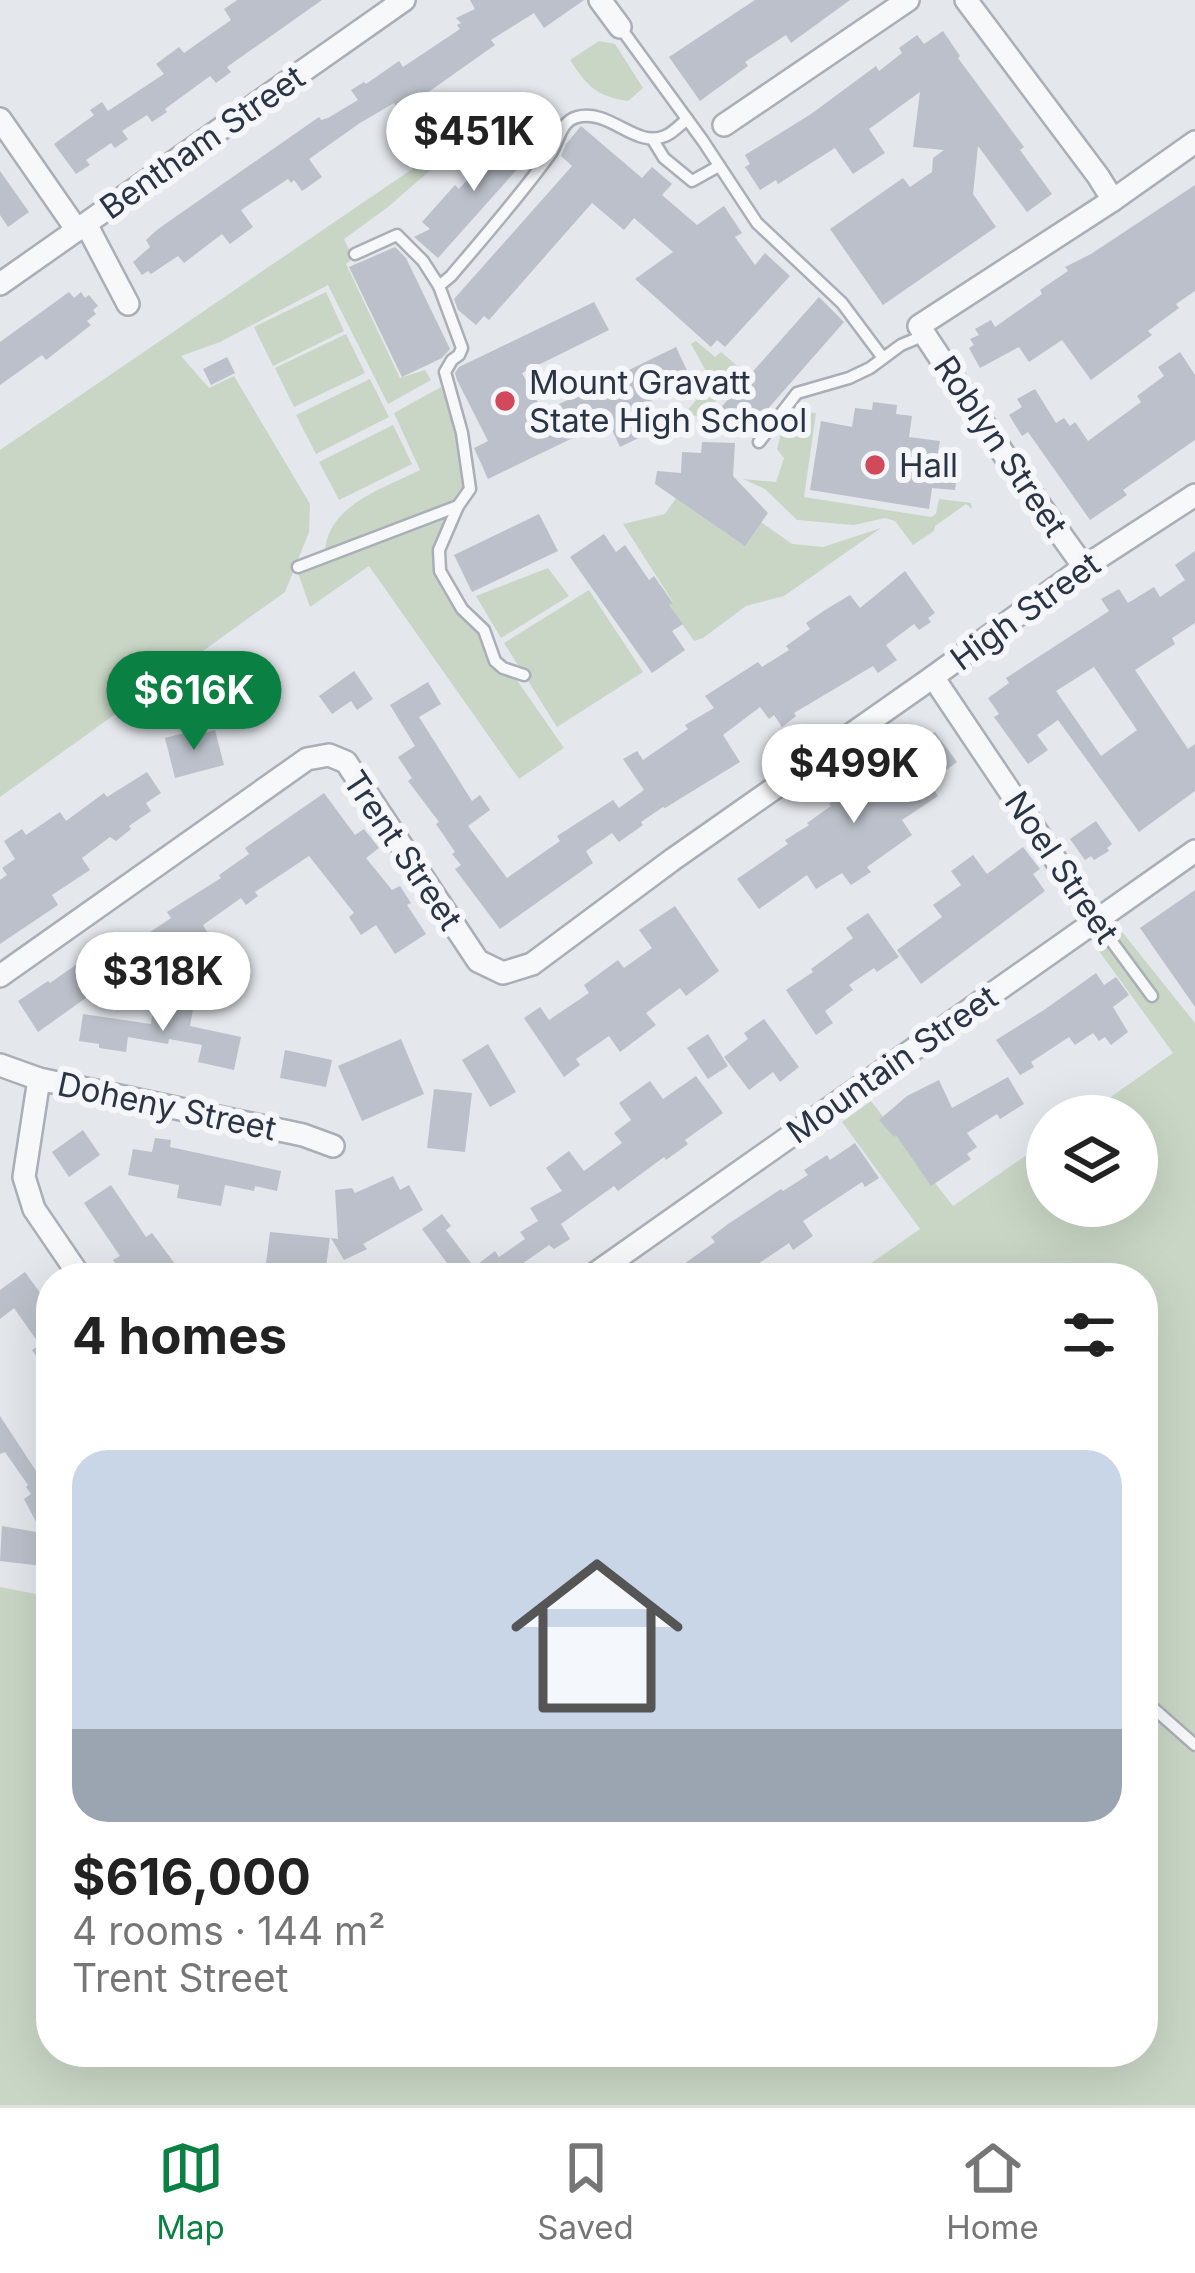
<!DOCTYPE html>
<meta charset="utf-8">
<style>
body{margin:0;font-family:Inter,sans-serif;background:#f2f2f2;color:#222;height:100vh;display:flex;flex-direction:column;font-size:45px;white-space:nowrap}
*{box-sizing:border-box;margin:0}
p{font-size:39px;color:#767676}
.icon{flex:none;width:66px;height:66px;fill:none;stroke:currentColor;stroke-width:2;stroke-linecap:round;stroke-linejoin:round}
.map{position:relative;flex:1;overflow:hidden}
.panel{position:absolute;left:36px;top:1263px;width:1122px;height:804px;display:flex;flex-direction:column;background:#fff;border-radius:48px;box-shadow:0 12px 48px #0002}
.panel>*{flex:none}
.fabs{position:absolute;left:1026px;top:1095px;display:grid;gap:24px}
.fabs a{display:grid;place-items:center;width:132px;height:132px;border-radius:50%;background:#fff;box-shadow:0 12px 48px #0002;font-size:60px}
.price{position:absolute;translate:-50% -102px;padding:0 27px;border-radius:42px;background:#fff;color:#222;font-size:39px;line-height:78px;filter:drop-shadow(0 3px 6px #0008)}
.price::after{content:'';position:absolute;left:50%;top:72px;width:36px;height:27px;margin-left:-18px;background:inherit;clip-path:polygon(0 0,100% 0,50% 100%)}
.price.on{background:#0b8043;color:#fff}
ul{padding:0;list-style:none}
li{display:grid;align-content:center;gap:24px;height:636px;padding:0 36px}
li span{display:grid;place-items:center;height:372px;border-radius:36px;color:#555}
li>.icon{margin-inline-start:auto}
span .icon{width:216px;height:216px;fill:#fffc;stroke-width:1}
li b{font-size:51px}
h2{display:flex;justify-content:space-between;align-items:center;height:144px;padding:0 36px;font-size:51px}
.dock{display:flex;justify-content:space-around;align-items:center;height:168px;border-top:3px solid #e0e0e0;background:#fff;font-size:33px;color:#767676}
.dock a{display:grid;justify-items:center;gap:6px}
.dock .on{color:#0b8043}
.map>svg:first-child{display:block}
.green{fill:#c9d6c5}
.building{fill:#bbc0ca;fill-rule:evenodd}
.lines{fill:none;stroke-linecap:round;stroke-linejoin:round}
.service-casing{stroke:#a9aeb7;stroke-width:15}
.minor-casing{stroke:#a9aeb7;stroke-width:26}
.service{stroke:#f7f8fa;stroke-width:10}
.minor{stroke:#f7f8fa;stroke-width:21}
.poi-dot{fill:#d1495b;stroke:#f4f6f9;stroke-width:4.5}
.labels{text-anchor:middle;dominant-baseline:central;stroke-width:12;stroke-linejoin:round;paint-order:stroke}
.street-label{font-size:33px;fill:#2b3445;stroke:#f4f6f9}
.poi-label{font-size:33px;fill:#2b3445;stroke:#f4f6f9;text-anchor:start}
</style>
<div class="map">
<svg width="1195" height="2105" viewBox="0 0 1195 2105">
<rect width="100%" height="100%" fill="#e4e7ec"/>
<g class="green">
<path d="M599,41L615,44L643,88L628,101C596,96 588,87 570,60Z"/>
<polygon points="424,161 434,167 388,207 344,239 353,258 346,264 400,378 425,370 431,380 388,404 328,285 220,342 181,356 209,388 234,376 310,504 309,532 285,592 0,797 0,450"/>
<polygon points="326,292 344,331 273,366 254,327"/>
<polygon points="346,334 365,373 294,407 275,368"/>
<polygon points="696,341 715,357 721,352 742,370 702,417 684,414 712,382 691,344"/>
<polygon points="370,379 389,417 316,454 296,415"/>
<path d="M441,387L456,435L463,491L448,505L325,554C325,506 384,488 420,470L394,413Z"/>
<polygon points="787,411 816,413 804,497 931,517 936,514 939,499 971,503 972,509 966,504 935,526 934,531 913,545 895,521 885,518 854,525 797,520 765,489 743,479 776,482 784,458 777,449"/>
<polygon points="393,425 412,464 339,500 319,462"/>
<polygon points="676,498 761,522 792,544 823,547 881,528 784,596 746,606 703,638 694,641 669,605 673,602 623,524 665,514"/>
<polygon points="450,515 437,571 478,626 485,642 514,676 564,748 519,779 369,566 310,607 298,573"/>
<polygon points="548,568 569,596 501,638 476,596"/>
<polygon points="589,590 643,672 557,727 504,643"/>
<polygon points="1115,923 1195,1023 1195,2105 0,2105 0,1587 51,1597 51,2052 1143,2052 1143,1278 850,1278 920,1229 842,1122 871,1101 953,1206 1047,1141 1047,1206 1137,1206 1137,1116 1084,1116 1173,1053 1091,940"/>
</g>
<g class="building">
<polygon points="237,0 322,0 227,67 231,72 216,83 210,76 165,109 167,112 152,122 147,115 122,131 128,139 115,148 111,143 86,160 90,165 76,174 54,144 94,115 90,110 102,102 108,111 164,74 156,64 179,47 184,53 231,20 224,9"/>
<polygon points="470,0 584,0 544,28 534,13 491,40 495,45 400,112 394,103 360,123 309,159 322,177 302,191 294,180 291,183 288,179 241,210 253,227 230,244 222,234 184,263 178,256 151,274 148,271 142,275 133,262 150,247 146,240 158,229 319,117 321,120 328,118 358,100 351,90 364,82 366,84 399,61 403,67 460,29 457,25 461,23 456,18 475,9"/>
<polygon points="755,0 850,0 791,43 786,35 745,62 748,66 700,101 669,57"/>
<polygon points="943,31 960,56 958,58 1024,147 1020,150 1052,194 1027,212 978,146 973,194 996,227 883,305 830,229 903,178 910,187 932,172 933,158 944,150 913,147 920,92 869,129 885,153 853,174 835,148 778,184 776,180 760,190 745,167 750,164 745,155 811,114 876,66 879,71 902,53 899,48 917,35 924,44"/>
<polygon points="581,126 642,178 652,167 672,184 662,195 697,225 724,206 742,233 735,237 755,265 765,253 790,276 725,347 717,340 711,347 635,279 673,252 634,218 624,230 592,203 489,320 484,316 476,325 458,310 454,299 572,166 561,156 566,144"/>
<polygon points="514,128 536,148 438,258 414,237 430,229 422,222 455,185 459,189"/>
<polygon points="0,171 29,212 8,227 0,215"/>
<polygon points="1195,185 1195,291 1176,304 1179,308 1148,331 1152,335 1091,380 1062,340 1029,362 1019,347 980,368 969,348 974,345 970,339 979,335 975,329 991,320 995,327 1042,294 1040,290 1068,271 1065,267 1091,254"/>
<polygon points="395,247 406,258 450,349 442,358 402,377 349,267"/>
<polygon points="69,292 74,298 81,292 85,298 89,295 98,306 93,310 96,314 87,321 91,325 46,360 42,355 0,385 0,342"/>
<polygon points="819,297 844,322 744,436 717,412"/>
<polygon points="594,302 609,330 522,373 543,412 676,347 692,381 640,406 653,431 620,447 608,421 488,479 474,448 488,441 457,380 455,373 459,367"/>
<polygon points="1180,352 1195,375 1195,440 1123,490 1127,495 1090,520 1028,432 1022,436 1009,415 1022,407 1017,399 1035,389 1056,423 1064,418 1070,426 1075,422 1088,441 1141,402 1137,396 1164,376 1158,367"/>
<polygon points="227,357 235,373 211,385 203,369"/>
<polygon points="873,402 897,405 896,414 912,416 909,437 940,441 937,459 959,462 955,490 932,488 929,509 810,490 821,421 852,427 855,408 872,410"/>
<polygon points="702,442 735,443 733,476 768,513 745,546 655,484 657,471 681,473 682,452 701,453"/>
<polygon points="539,514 558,551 472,592 454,555"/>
<polygon points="604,534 616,552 625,545 649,580 654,576 673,603 669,605 683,624 672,631 685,650 652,673 570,557"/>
<path d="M1195,551V623L1172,638L1175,644L1135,670L1188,749L1195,744V791L1139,832L1058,720L1037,735L1048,750L1028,764L994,717L999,714L988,698L1009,683L1006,678L1109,611L1101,599L1119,589L1128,603L1154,587L1160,597L1185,580L1175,565ZM1094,667L1137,730L1101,756L1056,691Z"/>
<polygon points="905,571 935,613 928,618 931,622 919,630 914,624 886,645 897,660 878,673 873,666 794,713 796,716 782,727 774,715 769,719 760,707 723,735 740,762 665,808 663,807 641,822 643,825 619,842 612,833 586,851 593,863 500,929 455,869 461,865 452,854 455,852 436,824 439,822 408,781 412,778 398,757 415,746 390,705 428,682 441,704 419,717 472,801 480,795 490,810 468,826 507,878 560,841 557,836 613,800 619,808 644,790 623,759 637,751 643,760 688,729 685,725 714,708 705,696 758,662 762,667 789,650 786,646 810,629 806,623 825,610 850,595 860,608"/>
<polygon points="354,671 373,699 357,710 351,701 332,714 319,696"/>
<polygon points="196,730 197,735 215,730 224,765 175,778 165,738"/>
<polygon points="935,732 957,762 929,783 938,796 902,820 912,835 867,867 871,872 851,885 842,873 816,889 807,875 759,909 737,879 788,844 785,840 809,825 807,823 831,806 829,804"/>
<polygon points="147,772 161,793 146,803 151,811 129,826 131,829 116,841 110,837 82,858 90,870 52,895 58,905 0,944 0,880 7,875 2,868 15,859 4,841 22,829 26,835 60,812 66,821 104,793 107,797"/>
<polygon points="324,793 355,835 364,829 379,848 366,858 392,890 400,886 411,903 407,905 426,934 395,954 376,925 361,935 349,917 354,913 309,856 255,892 258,896 246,905 241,898 203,925 207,932 163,959 171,970 153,983 138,961 38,1032 18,1001 48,981 50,983 107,943 116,955 171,918 167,912 221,878 219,875 249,854 245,848"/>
<polygon points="1096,821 1112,844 1107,848 1109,851 1094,860 1091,856 1085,860 1070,839"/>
<polygon points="1023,847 1040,869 1033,874 1045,891 921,984 897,950 942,917 933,905 961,885 951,871 973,855 987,874"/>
<polygon points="1195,890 1195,1007 1140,928"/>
<polygon points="675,906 719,971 686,996 680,988 646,1013 656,1025 620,1052 609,1036 576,1059 580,1065 564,1077 524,1018 540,1007 549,1020 589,993 584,985 618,960 624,968 652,948 639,930"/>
<polygon points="868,913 899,957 877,972 874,968 849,985 853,990 825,1011 833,1023 816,1035 786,990 813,972 811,969 853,938 846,928"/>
<polygon points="1096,973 1104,985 1116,977 1129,995 1113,1007 1128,1032 1111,1045 1105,1037 1099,1041 1093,1033 1075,1045 1069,1037 1031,1062 1034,1067 1020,1075 996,1040 1044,1010"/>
<polygon points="165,999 194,1004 190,1026 241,1037 234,1070 198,1062 202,1045 169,1039 168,1044 128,1037 126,1052 99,1048 99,1044 79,1041 83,1014 151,1024 153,1010 175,1014"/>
<polygon points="764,1019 799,1067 780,1082 773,1072 749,1090 724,1057 748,1039 744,1033"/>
<polygon points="708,1034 728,1066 708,1079 687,1048"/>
<polygon points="401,1039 424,1094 362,1121 338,1066"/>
<polygon points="488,1044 516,1092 490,1107 462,1060"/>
<polygon points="285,1050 332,1060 326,1087 280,1078"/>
<polygon points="696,1076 723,1113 685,1140 688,1144 666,1160 664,1157 618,1191 614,1186 561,1224 570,1239 554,1249 549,1245 502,1278 458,1278 422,1229 442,1214 451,1226 446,1230 474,1267 495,1251 499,1257 525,1239 520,1232 538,1221 530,1208 562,1191 546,1168 569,1151 584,1171 622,1143 614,1133 631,1120 619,1103 650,1081 663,1099"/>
<polygon points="1008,1077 1024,1104 1000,1119 997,1114 967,1133 977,1147 967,1154 971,1159 931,1186 896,1135 894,1137 879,1120 907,1096 939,1080 952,1108"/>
<polygon points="434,1089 472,1093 465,1152 427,1148"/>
<polygon points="83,1130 100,1155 69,1177 52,1152"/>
<polygon points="155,1138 171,1140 170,1147 281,1171 277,1191 255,1186 254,1191 225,1185 221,1206 177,1198 179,1185 128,1175 133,1149 152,1152"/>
<polygon points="855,1143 879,1178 865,1187 862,1182 803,1221 813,1236 793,1250 789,1243 737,1278 664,1278 715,1242 711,1237 728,1224 781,1189 783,1191 808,1175 804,1170 827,1155 830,1160"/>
<polygon points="393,1176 400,1190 409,1185 423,1210 363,1244 367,1249 344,1260 331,1238 338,1239 335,1190 352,1188 355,1193"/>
<polygon points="111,1185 146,1237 152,1233 175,1264 156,1278 126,1278 113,1260 120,1256 84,1203"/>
<polygon points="270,1232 330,1238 326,1267 318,1266 316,1271 266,1264"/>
<polygon points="25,1272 46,1301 43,1303 51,1315 51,1360 49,1357 41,1363 32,1350 40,1345 14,1308 0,1319 0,1290"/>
<polygon points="0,1416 40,1477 51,1471 51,1567 0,1561 2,1526 42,1533 24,1499 31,1494 26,1487 28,1485 5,1452 0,1454"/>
</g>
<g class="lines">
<g class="service-casing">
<g id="service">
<polyline points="620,27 703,141 757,223 842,303 883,358"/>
<polyline points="653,140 664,158 692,181 719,166"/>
<polyline points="355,254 397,235 423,261 439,286"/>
<polyline points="759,442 797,393 849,378 870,368 901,345 925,335"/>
<polyline points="458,506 439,550 440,571 462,609 484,630 495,661 503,668 524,675"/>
<path d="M298,567L458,506L470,489L462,433L445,372L452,360L459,355L462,348L439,286L451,276C485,236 520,196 551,153C560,139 560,122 577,117C609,108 636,149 665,136C673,133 680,125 687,119"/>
<polyline points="1096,920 1152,996"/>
<polyline points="1143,1699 1195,1745"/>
</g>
</g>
<g class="minor-casing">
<g id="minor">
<polyline points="600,0 620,27"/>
<polyline points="966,0 1098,176 1113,200"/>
<polyline points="0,119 77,230"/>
<polyline points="724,125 908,0"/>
<polyline points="86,224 128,304"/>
<polyline points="0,284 404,0"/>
<polyline points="1084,567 1011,465 919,326 1113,200 1195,142"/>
<polyline points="933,677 1096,920"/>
<polyline points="0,976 307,759 329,755 346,762 478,961 503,973 532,964 672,860 933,677 1084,567 1195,495"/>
<polyline points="0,1065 39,1079 303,1135 333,1146"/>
<polyline points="39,1079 24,1177 34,1209 81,1278"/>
<polyline points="589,1278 1195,851"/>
</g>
</g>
<use href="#service" class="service"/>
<use href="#minor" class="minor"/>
</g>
<g class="poi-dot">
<circle cx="505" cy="401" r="12"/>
<circle cx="875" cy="465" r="12"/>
</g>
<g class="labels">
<g class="street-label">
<text transform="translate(202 142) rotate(-35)">Bentham Street</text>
<text transform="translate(1001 446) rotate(56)">Roblyn Street</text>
<text transform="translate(1025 611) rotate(-36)">High Street</text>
<text transform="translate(403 850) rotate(56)">Trent Street</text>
<text transform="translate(1062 867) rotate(56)">Noel Street</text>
<text transform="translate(892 1064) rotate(-35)">Mountain Street</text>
<text transform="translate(167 1106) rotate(12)">Doheny Street</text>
</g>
<g class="poi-label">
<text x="529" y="382">Mount Gravatt<tspan x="529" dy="38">State High School</tspan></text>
<text x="899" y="465">Hall</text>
</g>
</g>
</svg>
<div class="fabs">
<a><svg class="icon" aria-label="layers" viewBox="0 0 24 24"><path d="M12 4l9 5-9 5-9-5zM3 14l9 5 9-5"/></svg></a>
</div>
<b class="price" style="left:474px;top:194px">$451K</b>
<b class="price on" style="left:194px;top:753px">$616K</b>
<b class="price" style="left:854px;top:826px">$499K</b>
<b class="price" style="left:163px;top:1034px">$318K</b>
<section class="panel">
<h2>4 homes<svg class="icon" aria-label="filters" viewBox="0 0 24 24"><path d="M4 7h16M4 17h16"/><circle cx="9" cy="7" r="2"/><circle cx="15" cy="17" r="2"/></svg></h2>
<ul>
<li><span style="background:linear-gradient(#c9d6e8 75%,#9aa5b1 0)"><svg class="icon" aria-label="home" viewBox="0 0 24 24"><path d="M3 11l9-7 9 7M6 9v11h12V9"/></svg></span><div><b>$616,000</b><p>4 rooms · 144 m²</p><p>Trent Street</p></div></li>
</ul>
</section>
</div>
<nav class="dock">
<a class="on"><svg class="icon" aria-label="map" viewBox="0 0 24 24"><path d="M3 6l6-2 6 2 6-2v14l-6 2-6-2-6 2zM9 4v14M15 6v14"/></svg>Map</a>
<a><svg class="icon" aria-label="saved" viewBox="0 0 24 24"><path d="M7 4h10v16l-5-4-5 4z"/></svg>Saved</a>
<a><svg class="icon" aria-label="home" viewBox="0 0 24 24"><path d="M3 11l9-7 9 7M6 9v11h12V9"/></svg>Home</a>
</nav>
